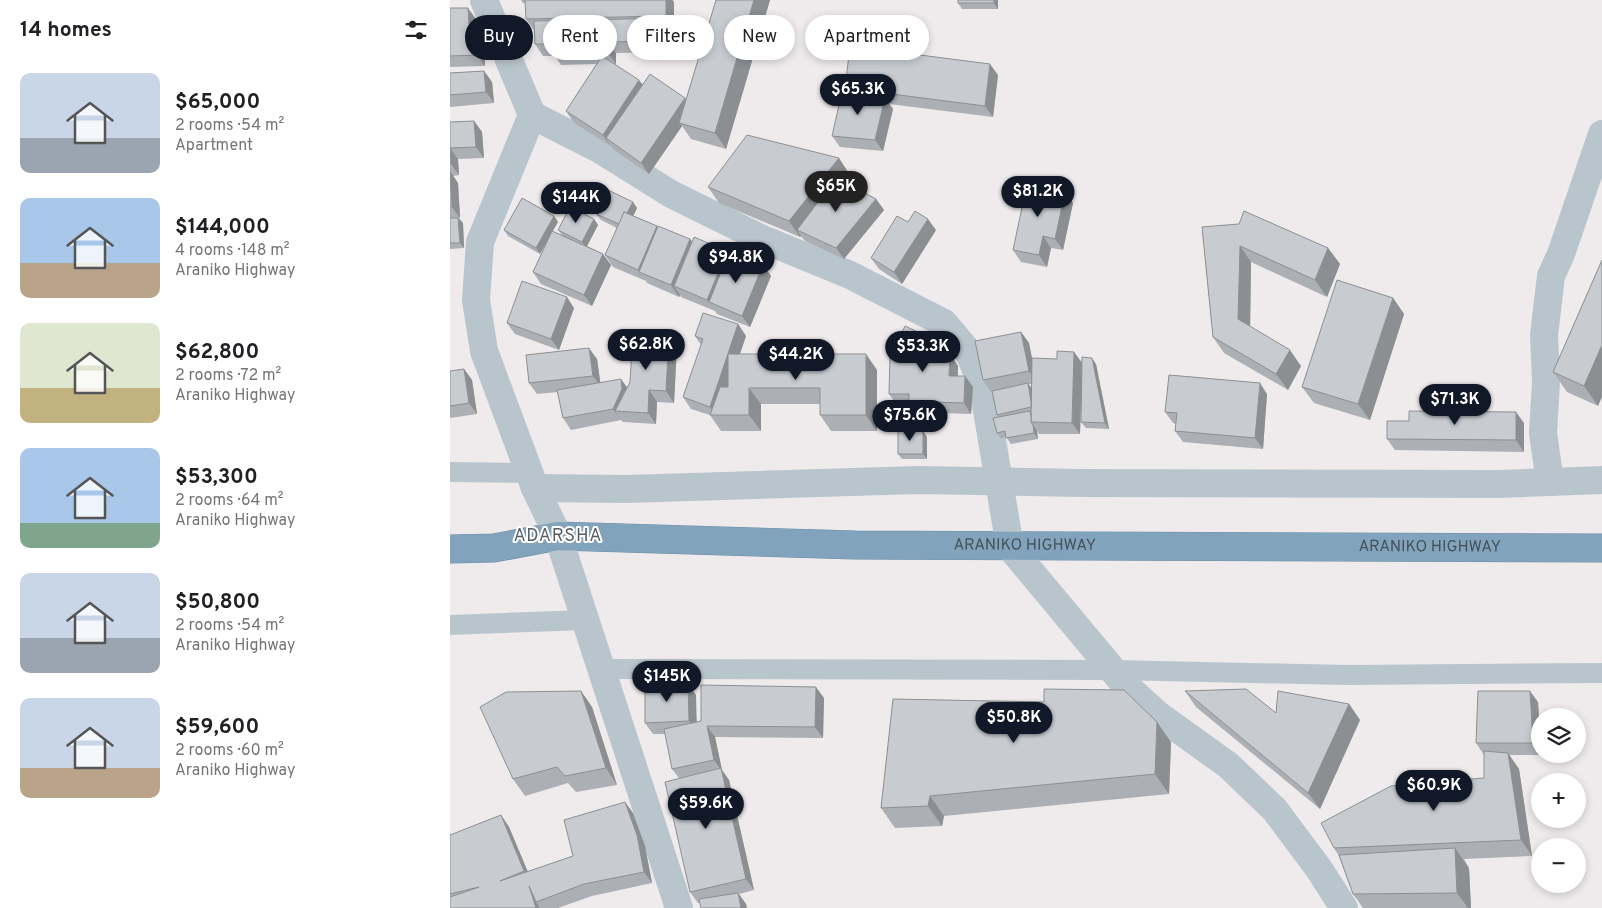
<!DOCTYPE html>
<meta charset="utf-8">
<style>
body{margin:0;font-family:Overpass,sans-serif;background:#f6f6f6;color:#202124;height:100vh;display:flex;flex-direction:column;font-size:19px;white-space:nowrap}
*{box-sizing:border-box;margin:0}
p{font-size:16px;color:#757577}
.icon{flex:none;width:28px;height:28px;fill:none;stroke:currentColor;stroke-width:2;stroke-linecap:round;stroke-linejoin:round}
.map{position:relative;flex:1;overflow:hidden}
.details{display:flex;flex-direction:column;background:#fff;width:450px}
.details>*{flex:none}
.banner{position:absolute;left:15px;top:15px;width:475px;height:45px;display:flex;gap:10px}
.tools{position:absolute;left:1081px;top:708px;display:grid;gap:10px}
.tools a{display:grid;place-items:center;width:55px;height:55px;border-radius:50%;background:#fff;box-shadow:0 2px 8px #0003;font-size:25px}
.price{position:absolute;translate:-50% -42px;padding:0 11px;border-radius:18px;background:#111827;color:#fff;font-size:16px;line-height:32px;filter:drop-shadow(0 1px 2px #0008)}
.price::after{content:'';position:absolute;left:50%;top:30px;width:15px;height:11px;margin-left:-8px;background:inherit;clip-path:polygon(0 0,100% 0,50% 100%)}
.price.current{background:#222;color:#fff}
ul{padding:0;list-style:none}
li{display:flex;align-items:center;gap:15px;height:125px;padding:0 20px}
li span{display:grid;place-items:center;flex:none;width:140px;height:100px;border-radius:10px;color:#555}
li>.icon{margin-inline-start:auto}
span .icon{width:60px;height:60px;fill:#fffc;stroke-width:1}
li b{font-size:21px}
h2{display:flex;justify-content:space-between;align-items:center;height:60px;padding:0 20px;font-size:21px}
.chip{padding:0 18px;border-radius:22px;background:#fff;box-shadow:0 2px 8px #0003;font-size:18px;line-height:45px}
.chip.current{background:#111827;color:#fff}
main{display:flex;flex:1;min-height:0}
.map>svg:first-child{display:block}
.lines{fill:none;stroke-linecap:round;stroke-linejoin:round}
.highway-casing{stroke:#6d8ea8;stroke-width:29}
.lane{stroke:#b9c5cc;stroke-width:20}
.street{stroke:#b9c5cc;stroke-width:28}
.highway{stroke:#82a3bc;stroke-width:28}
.wall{fill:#acafb4;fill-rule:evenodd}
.shaded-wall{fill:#8c8f92}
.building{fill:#c8ccd1;stroke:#8c8f92}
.labels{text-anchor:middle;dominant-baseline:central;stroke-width:4;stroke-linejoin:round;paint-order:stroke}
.street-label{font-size:16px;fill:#445159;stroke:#fff}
.neighbourhood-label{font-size:18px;letter-spacing:1px;fill:#585d61;stroke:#fff}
</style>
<main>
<section class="details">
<h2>14 homes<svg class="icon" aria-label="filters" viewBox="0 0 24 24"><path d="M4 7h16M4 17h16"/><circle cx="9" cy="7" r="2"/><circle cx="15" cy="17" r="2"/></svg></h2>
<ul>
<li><span style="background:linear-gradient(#c9d6e8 65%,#9aa5b1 0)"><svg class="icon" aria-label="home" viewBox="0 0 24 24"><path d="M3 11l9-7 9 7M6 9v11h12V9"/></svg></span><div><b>$65,000</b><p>2 rooms · 54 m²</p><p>Apartment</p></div></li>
<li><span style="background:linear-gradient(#a9c7e8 65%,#b9a48a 0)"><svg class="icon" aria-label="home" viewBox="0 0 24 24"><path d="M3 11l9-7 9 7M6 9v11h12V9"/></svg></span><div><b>$144,000</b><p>4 rooms · 148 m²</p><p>Araniko Highway</p></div></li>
<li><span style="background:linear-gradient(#dfe7d0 65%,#c2b280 0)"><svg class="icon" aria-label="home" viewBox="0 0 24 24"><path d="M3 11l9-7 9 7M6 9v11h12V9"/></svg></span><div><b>$62,800</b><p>2 rooms · 72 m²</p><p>Araniko Highway</p></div></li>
<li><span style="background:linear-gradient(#a9c7e8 75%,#7fa58c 0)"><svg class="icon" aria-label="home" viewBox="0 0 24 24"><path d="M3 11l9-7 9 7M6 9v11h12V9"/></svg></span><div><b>$53,300</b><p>2 rooms · 64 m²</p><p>Araniko Highway</p></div></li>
<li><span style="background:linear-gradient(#c9d6e8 65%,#9aa5b1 0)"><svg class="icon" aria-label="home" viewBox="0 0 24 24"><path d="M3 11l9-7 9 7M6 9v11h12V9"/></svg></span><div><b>$50,800</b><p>2 rooms · 54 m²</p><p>Araniko Highway</p></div></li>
<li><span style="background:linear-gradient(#c9d6e8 70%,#b9a48a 0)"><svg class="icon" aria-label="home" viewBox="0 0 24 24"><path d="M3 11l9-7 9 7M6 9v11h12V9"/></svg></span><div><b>$59,600</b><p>2 rooms · 60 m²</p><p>Araniko Highway</p></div></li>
</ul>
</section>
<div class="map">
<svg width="1152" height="908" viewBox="0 0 1152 908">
<rect width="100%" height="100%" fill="#efebec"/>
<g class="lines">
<g class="highway-casing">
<g id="highway">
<path id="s1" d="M0,549L44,548L108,536L405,545L1152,548"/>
</g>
</g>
<g class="lane">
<polyline points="0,472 79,473"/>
<polyline points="0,625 135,620"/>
<polyline points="152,669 663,670 898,675 1152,673"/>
</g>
<g class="street">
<polyline points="34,0 82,115 30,242 26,300 34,351 85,488 108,536 229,908"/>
<polyline points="82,115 149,149 221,194 310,238 400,275 494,323 519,353 533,387 560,547 676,686 707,714 778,765 825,810 869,869 894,908"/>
<polyline points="1100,482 1093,433 1096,382 1094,335 1101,276 1111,254 1152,134"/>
<polyline points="85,488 176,489 468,480 630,483 1048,484 1152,480"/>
</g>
<use href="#highway" class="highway"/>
</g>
<g class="wall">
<polygon points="71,0 223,0 224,2 224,22 229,29 230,52 166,53 166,64 165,64 193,84 235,98 236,100 266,0 320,0 276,149 241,139 232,126 199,174 164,150 161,146 124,123 116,111 147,64 111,65 105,56 93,56 85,44 85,30 84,30 76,19 75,3 73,3"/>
<polygon points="508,0 548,0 548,9 512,9 508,3"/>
<polygon points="0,8 26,19 26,24 34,35 35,66 0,67"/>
<polygon points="34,71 42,82 44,103 0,107 0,73"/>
<polygon points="548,75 543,117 439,104 443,109 433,151 390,147 382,136 398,93 395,88"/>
<polygon points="24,121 32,132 34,158 8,159 9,175 3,176 8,183 10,218 9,218 13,223 14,248 0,249 0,122"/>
<polygon points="400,175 394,182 426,199 434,210 394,259 355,241 351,236 350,237 269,203 258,187"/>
<polygon points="183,202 187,208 183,216 207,226 208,228 240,239 242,242 277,251 279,253 313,265 321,276 300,327 267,314 265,311 231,297 230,295 229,297 197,283 196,281 163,267 155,255 167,228 151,220 146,214"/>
<polygon points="623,203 613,250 601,248 597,267 571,262 563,250"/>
<polygon points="104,216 108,222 102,231 112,235 108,230 144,219 148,225 137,246 153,254 161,265 142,306 91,284 83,272 102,231 90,254 58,236 54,230"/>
<polygon points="458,222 486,230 452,284 429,269 421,258"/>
<polygon points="752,227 878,248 890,264 877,297 801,262 800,326 851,366 838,390 774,353 763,337"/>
<polygon points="1152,260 1148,406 1117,392 1103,372"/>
<polygon points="943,298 954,314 920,420 864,403 852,387"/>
<polygon points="124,308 109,350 65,334 57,323"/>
<polygon points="288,324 296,336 290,354 427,370 427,431 381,431 370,415 370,404 311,404 311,431 271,431 260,415 241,409 233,397 251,345 245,336"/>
<path d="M571,332L579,343L582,360L607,359L624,352L632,363L630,434H589L587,431L588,439L561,444L556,437L551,439L547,433L548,417L547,415L542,392H541L533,380ZM578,384H582V389Z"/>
<polygon points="472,334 490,335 498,346 498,354 500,354 508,366 508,376 515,376 523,387 521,414 490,413 490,428 467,428 459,416 459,406 447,405 439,394"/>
<polygon points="227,345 224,403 207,402 206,424 173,422 171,420 121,430 113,418 108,392 87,394 79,383 147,359 150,382 177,387"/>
<polygon points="646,364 659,429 636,428 631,422"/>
<polygon points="14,369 22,380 27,414 0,418 0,371"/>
<polygon points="817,394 813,449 733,442 725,431 726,424 723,423 715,412"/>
<polygon points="1074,423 1074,452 945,450 937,439"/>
<polygon points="473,431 477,437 477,459 452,459 448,454"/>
<polygon points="238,684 246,695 246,722 374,698 373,738 265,737 272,770 279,780 304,890 289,894 296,904 297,908 251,908 250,903 248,903 240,892 229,778 222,769 215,734 203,734 195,723"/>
<polygon points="131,691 142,707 167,785 126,792 118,783 75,796 63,779"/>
<polygon points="735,691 826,713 899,704 910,720 870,809 746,707"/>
<polygon points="443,699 721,742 719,794 494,816 492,826 445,828 431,808"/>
<polygon points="1088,702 1090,733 1090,754 1091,754 1091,755 1059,755 1069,769 1082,856 1014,859 1019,868 1021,908 913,908 903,894 889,856 884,848 1034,778 1034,755 1026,743"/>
<polygon points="175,802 183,813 195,846 202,883 142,896 108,908 0,908 0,835 51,815 59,827 78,872 123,856"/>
</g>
<g class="shaded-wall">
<polygon points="216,0 222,0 224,2 224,22 229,29 230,52 222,41 221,23 216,16"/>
<polygon points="304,0 320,0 276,149 265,133"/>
<polygon points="544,0 548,0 548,9 544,3"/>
<polygon points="18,8 26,19 26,24 34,35 35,66 27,55 19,24"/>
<polygon points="158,42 166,53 166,64 158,53"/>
<polygon points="540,64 548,75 543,117 535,106"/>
<polygon points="34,71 42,82 44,103 36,92"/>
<polygon points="189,80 197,91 156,138 161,147 153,135"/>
<polygon points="235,98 243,109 229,123 232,126 199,174 191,163"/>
<polygon points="435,98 443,109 433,151 425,140"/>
<polygon points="24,121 32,132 34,158 26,147"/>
<polygon points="0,148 8,159 9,175 1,164"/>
<polygon points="389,158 400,175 354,233 347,230 351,236 350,237 339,221"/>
<polygon points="0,171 8,183 10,218 2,207"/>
<polygon points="615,192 623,203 613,250 605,239"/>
<polygon points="426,199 434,210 394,259 386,248"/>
<polygon points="183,202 187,208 176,231 171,225"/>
<polygon points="104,216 108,222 90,254 86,248"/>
<polygon points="8,218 13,223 14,248 10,243"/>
<polygon points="144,219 148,225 136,248 132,242"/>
<polygon points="478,219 486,230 452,284 444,272"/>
<polygon points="207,226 215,237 190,272 188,270"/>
<polygon points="593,236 601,248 597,267 589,255"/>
<polygon points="240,239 248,251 224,286 230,295 229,297 221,285"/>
<polygon points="790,246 801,262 800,335 788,319"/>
<polygon points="878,248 890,264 877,297 865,280"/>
<polygon points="277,251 285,262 259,302 257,300"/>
<polygon points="153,254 161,265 142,306 134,295"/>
<polygon points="313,265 321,276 300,327 292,316"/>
<polygon points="117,297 124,308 109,350 101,339"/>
<polygon points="943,298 954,314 920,420 908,404"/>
<polygon points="288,324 296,336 269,415 267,415 260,407"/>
<polygon points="571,332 579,343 587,383 579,371"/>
<polygon points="219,334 227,345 224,403 216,391"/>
<polygon points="490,335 498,346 498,366 490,354"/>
<polygon points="1152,345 1152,397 1148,406 1134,386"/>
<polygon points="139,348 147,359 151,387 143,376"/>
<polygon points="840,350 851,366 838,390 826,374"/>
<polygon points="624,352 632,363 630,434 622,423"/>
<polygon points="416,354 427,370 427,431 416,415"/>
<polygon points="500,354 508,366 507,387 499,376"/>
<polygon points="642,358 646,364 659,429 655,423"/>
<polygon points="14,369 22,380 27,414 19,403"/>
<polygon points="515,376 523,387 521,414 514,403"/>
<polygon points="171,379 179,390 165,411 171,420 163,409"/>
<polygon points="578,383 582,389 583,407"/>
<polygon points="810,383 817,394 813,449 805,438"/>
<polygon points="299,388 311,404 311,431 299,415"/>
<polygon points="199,390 207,402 206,424 198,413"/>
<polygon points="482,402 490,413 490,428 482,417"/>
<polygon points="1066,412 1074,423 1074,452 1066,440"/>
<polygon points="583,425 587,431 588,439 584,433"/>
<polygon points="473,431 477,437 477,459 473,454"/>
<polygon points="238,684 246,695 247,733 239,721"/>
<polygon points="366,687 374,698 373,738 365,727"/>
<polygon points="131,691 142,707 167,785 156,768"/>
<polygon points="1080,691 1088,702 1090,733 1090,753 1083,743"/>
<polygon points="899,704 910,720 870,809 858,793"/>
<polygon points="707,722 721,742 719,794 705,774"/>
<polygon points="257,726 265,737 272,770 279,780 304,890 296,879 271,770 264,760"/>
<polygon points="1058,753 1069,769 1082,856 1071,840"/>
<polygon points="480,796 494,816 492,826 478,806"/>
<polygon points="175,802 183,813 195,846 202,883 194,872"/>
<polygon points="51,815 59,827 82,882 74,871"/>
<polygon points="1005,848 1019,868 1021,908 1018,908 1007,893"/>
<polygon points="79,886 86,902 90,908 86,908"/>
<polygon points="288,893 296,904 297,908 291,908"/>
</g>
<g class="building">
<polygon points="75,0 216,0 216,16 76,19"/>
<polygon points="266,0 304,0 265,133 229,123"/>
<rect x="508" y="0" width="36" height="3"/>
<polygon points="0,8 18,8 19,24 26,24 27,55 0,56"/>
<polygon points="221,18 222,41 158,42 158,53 104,53 104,44 85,44 84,21"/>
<polygon points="400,46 540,64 535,106 395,88"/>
<polygon points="152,56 189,80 153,135 116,111"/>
<polygon points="34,71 36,92 0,95 0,73"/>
<polygon points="200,74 235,98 191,163 156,138"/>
<polygon points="392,92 435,98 425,140 382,136"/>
<polygon points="24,121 26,147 0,148 1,164 0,164 0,122"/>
<polygon points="297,135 389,158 339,221 258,187"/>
<polygon points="0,171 2,207 0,207"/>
<polygon points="386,178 426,199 386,248 347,230"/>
<polygon points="577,184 615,192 605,239 593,236 589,255 563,250"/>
<polygon points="158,190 183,202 177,213 174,212 169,224 146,214"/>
<polygon points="72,198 104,216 86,248 54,230"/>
<polygon points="120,207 144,219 132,242 108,230"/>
<polygon points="465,211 478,219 444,272 421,258 447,216 458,222"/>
<polygon points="794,211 878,248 865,280 790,246 788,319 840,350 826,374 763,337 752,227 789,224"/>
<polygon points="174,212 207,226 188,270 155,255"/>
<polygon points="0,218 8,218 10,243 0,243"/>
<polygon points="208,226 240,239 221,285 189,272"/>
<polygon points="102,231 153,254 134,295 83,272"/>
<polygon points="244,237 277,251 257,300 224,286"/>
<polygon points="279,252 313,265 292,316 259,302"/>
<polygon points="1152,260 1152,345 1134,386 1103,372"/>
<polygon points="887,280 943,298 908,404 852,387"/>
<polygon points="72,281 117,297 101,339 57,323"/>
<polygon points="253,313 288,324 260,407 233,397 253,339 245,336"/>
<polygon points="455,326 472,334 490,335 490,354 500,354 499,376 515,376 514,403 482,402 482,417 459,416 459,394 439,394 440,357"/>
<polygon points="183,332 219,334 216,391 199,390 198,413 165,411 180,382"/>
<polygon points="571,332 579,371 533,380 525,341"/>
<polygon points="139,348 143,376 79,383 76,355"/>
<polygon points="607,351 624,352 622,423 581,422 582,358 607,359"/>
<polygon points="278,354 416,354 416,415 370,415 370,388 299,388 299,415 260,415 270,387 278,387"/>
<polygon points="632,357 642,358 655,423 631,422"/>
<polygon points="14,369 19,403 0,406 0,371"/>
<polygon points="719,375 810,383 805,438 725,431 727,413 715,412"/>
<polygon points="171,379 172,389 163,409 113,418 107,390"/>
<polygon points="578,383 581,402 581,407 547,415 542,391"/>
<polygon points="580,411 581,417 581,422 583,425 584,433 556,438 555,431 547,433 543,418"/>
<polygon points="959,411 1066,412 1066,440 937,439 937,421 959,421"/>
<polygon points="448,430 473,431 473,454 448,454"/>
<polygon points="238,684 239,721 195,723 195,685"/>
<polygon points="251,685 366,687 365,727 257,726 264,760 222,769 214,729 251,721"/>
<polygon points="594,689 674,690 707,722 705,774 480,796 478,806 431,808 443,699 594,702"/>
<polygon points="796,689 826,713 828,691 899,704 858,793 735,691"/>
<polygon points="131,691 156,768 115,776 107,767 63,779 30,707 56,692"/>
<polygon points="1028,691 1080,691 1083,743 1026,743"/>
<polygon points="1034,751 1058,753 1071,840 884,848 871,823 941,786 1034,778"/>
<polygon points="271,768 296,879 240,892 215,782"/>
<polygon points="175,802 187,835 194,872 134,884 86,902 79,886 86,908 0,908 0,897 29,887 0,894 0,835 51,815 74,871 50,881 123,856 114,820"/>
<polygon points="1005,848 1007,893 903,894 889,855"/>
<polygon points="288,893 291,908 251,908 249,899"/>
</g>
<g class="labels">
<g class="street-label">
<text stroke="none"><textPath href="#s1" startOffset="576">ARANIKO HIGHWAY</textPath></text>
<text stroke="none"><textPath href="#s1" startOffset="981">ARANIKO HIGHWAY</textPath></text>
</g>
<g class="neighbourhood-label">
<text x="108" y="536">ADARSHA</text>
</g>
</g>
</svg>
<div class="tools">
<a><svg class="icon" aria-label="layers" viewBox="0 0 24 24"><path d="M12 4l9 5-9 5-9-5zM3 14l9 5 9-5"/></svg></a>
<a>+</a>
<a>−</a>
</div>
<b class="price" style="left:408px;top:116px">$65.3K</b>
<b class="price current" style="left:386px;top:213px">$65K</b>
<b class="price" style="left:588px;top:218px">$81.2K</b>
<b class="price" style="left:126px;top:224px">$144K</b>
<b class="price" style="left:286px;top:284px">$94.8K</b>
<b class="price" style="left:196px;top:371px">$62.8K</b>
<b class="price" style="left:473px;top:373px">$53.3K</b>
<b class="price" style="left:346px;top:381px">$44.2K</b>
<b class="price" style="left:1005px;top:426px">$71.3K</b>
<b class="price" style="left:460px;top:442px">$75.6K</b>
<b class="price" style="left:217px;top:703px">$145K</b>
<b class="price" style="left:564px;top:744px">$50.8K</b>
<b class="price" style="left:984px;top:812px">$60.9K</b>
<b class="price" style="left:256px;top:830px">$59.6K</b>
<div class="banner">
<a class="chip current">Buy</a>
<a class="chip">Rent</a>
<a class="chip">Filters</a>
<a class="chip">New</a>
<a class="chip">Apartment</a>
</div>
</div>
</main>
